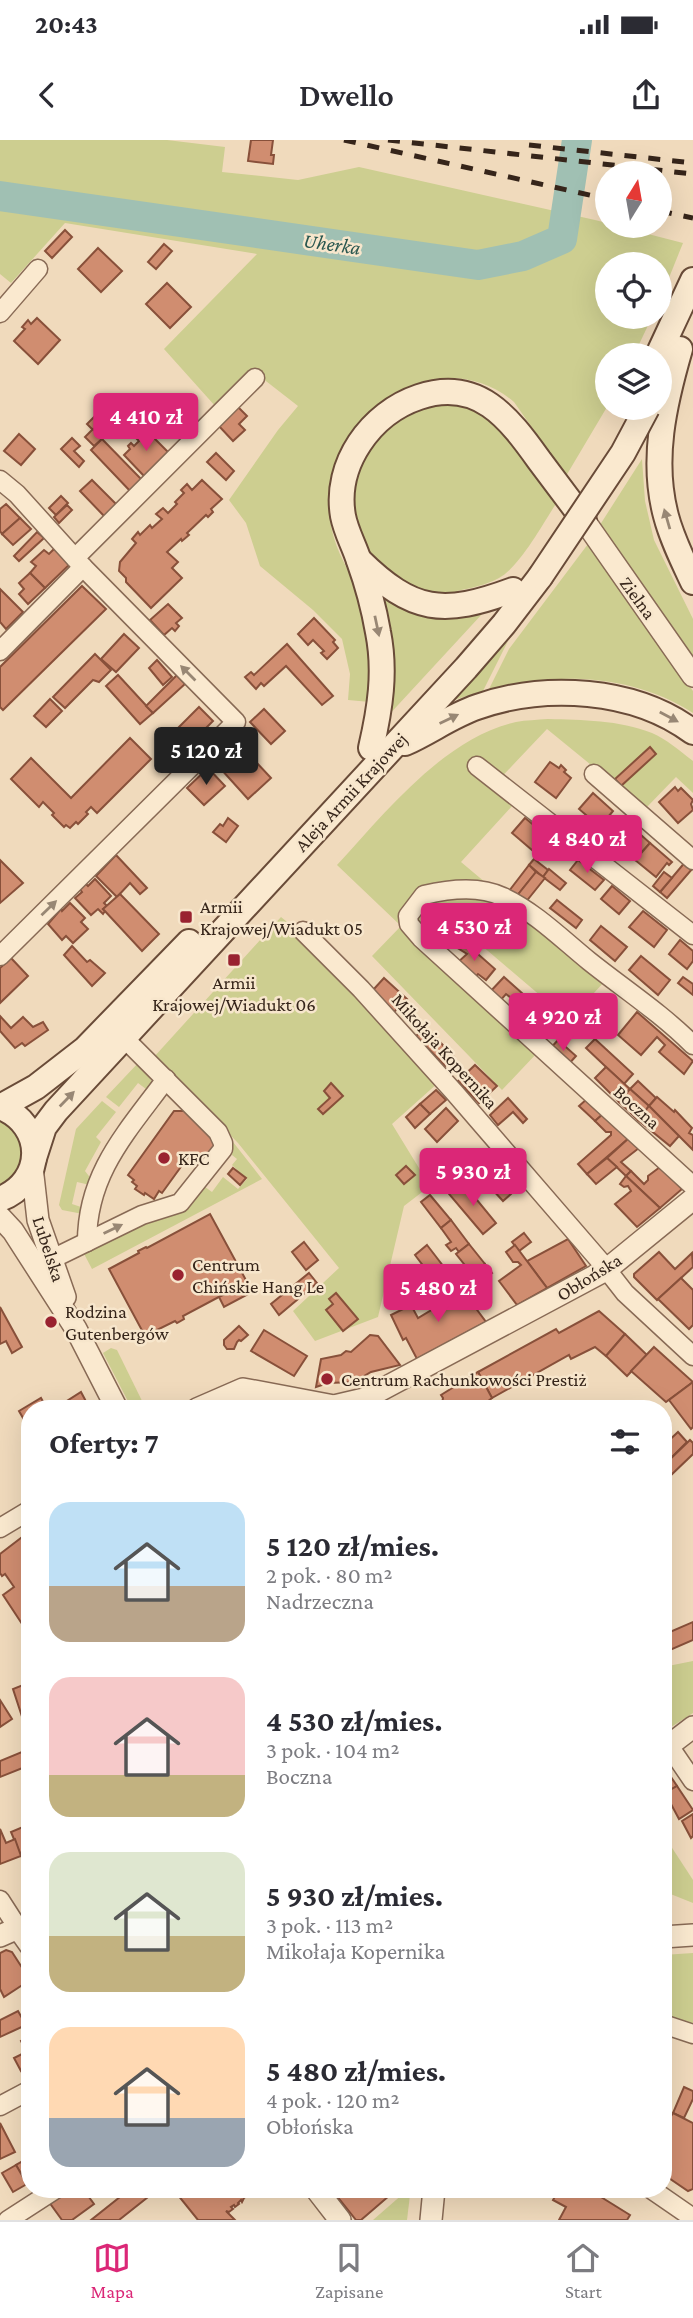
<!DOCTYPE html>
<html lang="pl">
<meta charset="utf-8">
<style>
body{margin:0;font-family:"Crimson Pro",serif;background:#f7f7f7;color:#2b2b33;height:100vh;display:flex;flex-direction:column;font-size:26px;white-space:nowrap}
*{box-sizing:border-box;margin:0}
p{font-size:23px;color:#7c7c81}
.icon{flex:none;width:38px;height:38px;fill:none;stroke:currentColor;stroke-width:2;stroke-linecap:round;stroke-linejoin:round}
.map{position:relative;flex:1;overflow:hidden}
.drawer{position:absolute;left:21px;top:1260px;width:651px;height:798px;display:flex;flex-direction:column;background:#fff;border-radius:28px;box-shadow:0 7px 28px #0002}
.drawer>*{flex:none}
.needle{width:46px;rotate:11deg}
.tools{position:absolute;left:595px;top:21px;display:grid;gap:14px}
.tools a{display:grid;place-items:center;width:77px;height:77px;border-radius:50%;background:#fff;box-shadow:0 7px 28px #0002;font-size:35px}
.price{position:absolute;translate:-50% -60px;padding:0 16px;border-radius:7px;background:#db2777;color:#fff;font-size:23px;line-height:46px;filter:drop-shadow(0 2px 4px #0008)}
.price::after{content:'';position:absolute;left:50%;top:42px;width:21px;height:16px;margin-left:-10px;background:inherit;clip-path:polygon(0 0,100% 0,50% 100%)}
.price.selected{background:#222;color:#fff}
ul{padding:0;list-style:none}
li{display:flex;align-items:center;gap:21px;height:175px;padding:0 28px}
li span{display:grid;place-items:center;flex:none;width:196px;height:140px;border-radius:21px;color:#555}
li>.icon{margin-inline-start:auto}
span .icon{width:84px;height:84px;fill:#fffc;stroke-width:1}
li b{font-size:30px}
h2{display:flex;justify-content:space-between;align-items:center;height:84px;padding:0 28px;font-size:30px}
.status{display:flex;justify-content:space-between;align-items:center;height:49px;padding:0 35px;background:#fff;direction:ltr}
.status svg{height:19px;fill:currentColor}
header{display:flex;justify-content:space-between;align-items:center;height:91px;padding:0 28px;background:#fff;font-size:32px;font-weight:600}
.dock{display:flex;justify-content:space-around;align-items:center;height:98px;border-top:2px solid #e1e1e2;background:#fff;font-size:19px;color:#7c7c81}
.dock a{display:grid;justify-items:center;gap:4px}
.dock .selected{color:#db2777}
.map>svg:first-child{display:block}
.green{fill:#cdce90}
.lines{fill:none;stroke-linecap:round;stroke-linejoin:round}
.river{stroke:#a0c0b3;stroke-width:30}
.building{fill:#d08d70;stroke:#88503a;stroke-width:2}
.minor-casing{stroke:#886a55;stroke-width:21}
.tertiary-casing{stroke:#886a55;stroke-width:24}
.secondary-casing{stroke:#694b38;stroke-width:28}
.minor{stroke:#fae9cf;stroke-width:18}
.tertiary{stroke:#fae9cf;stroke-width:21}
.secondary{stroke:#fae9cf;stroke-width:24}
.rail{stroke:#36251a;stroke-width:5;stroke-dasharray:12 12;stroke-linecap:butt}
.secondary-bridge-casing{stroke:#694b38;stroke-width:28;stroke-linecap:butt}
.secondary-bridge{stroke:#fae9cf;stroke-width:24}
.oneway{fill:#988774}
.poi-dot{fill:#992230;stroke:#f7e6cc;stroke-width:2.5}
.labels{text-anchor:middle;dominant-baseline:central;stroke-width:5;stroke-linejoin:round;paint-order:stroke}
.street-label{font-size:19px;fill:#36251a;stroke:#f7e6cc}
.poi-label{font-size:19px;fill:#36251a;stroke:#f7e6cc;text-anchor:start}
.water-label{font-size:21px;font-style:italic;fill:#29574f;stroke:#f7e6cc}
</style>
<div class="status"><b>20:43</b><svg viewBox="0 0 49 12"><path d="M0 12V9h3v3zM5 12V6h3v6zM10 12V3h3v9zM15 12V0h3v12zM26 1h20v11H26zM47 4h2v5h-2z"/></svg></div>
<header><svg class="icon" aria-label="back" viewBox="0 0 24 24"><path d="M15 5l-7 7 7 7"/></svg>Dwello<svg class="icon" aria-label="share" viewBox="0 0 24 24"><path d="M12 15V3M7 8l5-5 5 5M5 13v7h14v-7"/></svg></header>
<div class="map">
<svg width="693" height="2080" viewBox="0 0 693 2080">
<rect width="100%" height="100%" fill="#f0dabc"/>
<g class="green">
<path d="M0,0H167L225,7L222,32L298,40L359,27L595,80L607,83V86H617L683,103L660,160V124H607V177H652L634,215H607V267L566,336L514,262C488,239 447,231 414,245C352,271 314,330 334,398C340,419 353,436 359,457C364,474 370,496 371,514C372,529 370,546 370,562L348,560L350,534L342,499L313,470L260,426L246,383L229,360L278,290L298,266L253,231L216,267L164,209L257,114L65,83L11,143L0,134Z"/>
<path d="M443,262L471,268L502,285L559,359C545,380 520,427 499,438C486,445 471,448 457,451L458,457C444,458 412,452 401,444C395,440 390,434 385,429C380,424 373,419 369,414C339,372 355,306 397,279C411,271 428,265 443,262Z"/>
<polygon points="642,319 645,361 654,400 693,479 693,520 598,388"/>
<path d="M588,404L693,551V573C632,534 558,532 489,549L509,509Z"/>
<polygon points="377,449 446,475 483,473 386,578"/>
<polygon points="508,501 483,551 454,560"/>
<path d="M548,579C582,580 619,580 652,593C666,599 680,611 693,621V653L676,637L645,669L547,589L492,647L513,665L461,722L492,748L457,743L405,770L537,913L502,950L372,816L401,786L337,725C385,673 444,598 516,582C526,580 537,580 548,579Z"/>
<polygon points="457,753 499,759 605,841 569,880 440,770 422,791 414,783 420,766"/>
<polygon points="281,777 297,790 439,942 392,984 430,1046 404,1066 378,1177 315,1201 293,1171 339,1128 238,1003 154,917"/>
<polygon points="140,921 153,944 150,952 138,943 119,967 106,957"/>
<polygon points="102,961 116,972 96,997 101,1002 85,1031 92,1040 90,1045 77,1042 72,1064 84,1068 83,1074 62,1070 59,1065 76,989"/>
<polygon points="0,976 19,991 24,1025 0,1050"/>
<polygon points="233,1002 262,1039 92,1129 82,1110 201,1044 212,1052 223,1037 238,1049 247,1039 232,1025 237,1019 227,1011"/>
<polygon points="111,1208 117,1210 146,1269 132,1269 103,1213"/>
<polygon points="693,1521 693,1573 668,1589 663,1582 663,1527"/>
<polygon points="663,1694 693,1740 693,1763 663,1751"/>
<polygon points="693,1813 693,1887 663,1878 663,1815"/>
<polygon points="404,2053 410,2055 407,2080 373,2080"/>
</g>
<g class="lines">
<polyline class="river" points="0,56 478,125 523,116 562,99 577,0"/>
</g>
<g class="building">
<polygon points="251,0 273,0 271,15 274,15 273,24 248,21"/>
<polygon points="65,90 72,97 52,118 45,111"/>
<polygon points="164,104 172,111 156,129 148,122"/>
<polygon points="98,108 122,131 101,152 78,129"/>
<polygon points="167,143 191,167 170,188 146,164"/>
<polygon points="37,178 60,200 38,224 14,201 25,189 22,187 28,180 31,184"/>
<polygon points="114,257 125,270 99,296 87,284"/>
<polygon points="237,266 247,276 239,284 245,290 233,301 218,285"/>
<polygon points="93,289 102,299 94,306 85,297"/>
<polygon points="142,292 145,295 148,292 168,312 144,336 124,315 130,309 128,306 131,303 134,306 139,301 136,298"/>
<polygon points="19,294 35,309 21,325 4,311"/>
<polygon points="72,298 80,306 74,311 84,321 79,327 61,309"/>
<polygon points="102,299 142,340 131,352 91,310"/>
<polygon points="216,313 234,331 226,340 207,322"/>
<polygon points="92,340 117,365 105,377 80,351"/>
<polygon points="202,340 222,359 211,369 213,372 208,377 206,375 187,393 189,395 182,401 181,399 167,412 178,422 172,428 182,438 151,468 126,442 126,438 119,431 120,422 136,403 132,399 138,392 140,395 150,385 152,388 162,379 156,374 163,368 168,373 177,364 175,362 184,353 181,350 187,344 192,350"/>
<polygon points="61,356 68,363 56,375 49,368"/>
<polygon points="6,364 20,378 2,394 0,391 0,369"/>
<polygon points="67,365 72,370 59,383 54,377"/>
<polygon points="20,378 31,389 13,405 2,394"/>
<polygon points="37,392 44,398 19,421 14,416"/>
<polygon points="54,409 70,424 45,448 30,433 36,426 31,422 44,410 49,414"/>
<polygon points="30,433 45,448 28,464 19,454 24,449 19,443"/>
<polygon points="82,446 106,469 3,570 0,567 0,527"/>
<polygon points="0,449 23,472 6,489 0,482"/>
<polygon points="168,464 182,478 176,483 179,486 175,491 172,488 164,495 150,480"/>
<polygon points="314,478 335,500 333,502 338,508 327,519 321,513 324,511 313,500 308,505 298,494"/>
<polygon points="124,494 139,508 116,532 101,519"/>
<polygon points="287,504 333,556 322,565 286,526 264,546 261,543 256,549 245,537 251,532 254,535"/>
<polygon points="95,514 111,530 99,542 93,540 65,568 53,557"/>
<polygon points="157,520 172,537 163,545 149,528"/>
<polygon points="118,535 153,573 140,584 106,546"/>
<polygon points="177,535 185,544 153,573 146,566"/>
<polygon points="50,559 62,571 46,587 34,576"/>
<polygon points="199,567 213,581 187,607 173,593"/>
<polygon points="264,569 285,591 271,604 250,582"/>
<polygon points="130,598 151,619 97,673 91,667 86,672 88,674 78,684 76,682 70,688 66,685 64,687 52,675 54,673 43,662 39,667 11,639 31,618 71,658"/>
<polygon points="242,607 271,638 248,659 220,628"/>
<polygon points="650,607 656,614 621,646 615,639"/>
<polygon points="550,622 559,628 561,625 566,630 564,632 571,638 556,658 535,642"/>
<polygon points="208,628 225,646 204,665 187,648"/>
<polygon points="675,647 678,651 681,648 693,660 691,664 693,670 678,683 659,662"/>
<polygon points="593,653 613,671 600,687 579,669"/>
<polygon points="228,678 238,686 226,702 213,692 220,684 223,686"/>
<polygon points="525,678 552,700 539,716 512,693"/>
<polygon points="631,686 650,703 635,720 628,713 626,716 621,712 624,709 616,703"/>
<polygon points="650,703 672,722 669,725 667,723 656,737 635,720"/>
<polygon points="116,715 147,748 140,754 130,743 117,757 96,736"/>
<polygon points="534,719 548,730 543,737 529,725"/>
<polygon points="0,720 23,743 0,763"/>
<polygon points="578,720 604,740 595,750 570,730"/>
<polygon points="686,721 693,728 667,758 660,752"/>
<polygon points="529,725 536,732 516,757 509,751"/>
<polygon points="549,729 566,743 560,750 543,737"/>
<polygon points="536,732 545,738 525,763 516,757"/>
<polygon points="664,732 672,738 660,752 653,746"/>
<polygon points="95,739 111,756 104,763 107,766 103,769 105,771 103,774 98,769 91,775 75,758 82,752 79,748 85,743 88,746"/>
<polygon points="612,746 630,761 619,774 601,759"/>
<polygon points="120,754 159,794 142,811 103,769"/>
<polygon points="557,760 582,780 576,788 550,768"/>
<polygon points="70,763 85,778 81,782 88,789 73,803 66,796 62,800 48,784 61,769 62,771"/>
<polygon points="643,771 667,790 654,807 629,787"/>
<polygon points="601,786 627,807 615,821 590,800"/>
<polygon points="462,800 495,829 486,840 478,834 473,840 456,824 467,814 456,807"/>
<polygon points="680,800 693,811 693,821 687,829 669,814"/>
<polygon points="72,806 87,822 90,820 105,833 92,846 64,815"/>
<polygon points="641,816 670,840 658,855 629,830"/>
<polygon points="11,818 28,836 0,863 0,828"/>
<polygon points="504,837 522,853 515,861 506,854 498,863 488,854"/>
<polygon points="683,837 693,844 693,855 678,843"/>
<polygon points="384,838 407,859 394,872 373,850"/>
<polygon points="637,872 693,921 684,934 659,912 665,905 657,897 641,915 618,895"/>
<polygon points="0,876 11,888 23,877 33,887 43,882 48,890 25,906 22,903 15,908 0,891"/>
<polygon points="426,887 454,917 445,926 416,896"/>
<polygon points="595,899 633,934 624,944 586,908"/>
<polygon points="558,900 576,916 568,925 549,910"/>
<polygon points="475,925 497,946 479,963 458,941"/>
<polygon points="606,927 630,949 619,962 595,938"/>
<polygon points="638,941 656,958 649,966 630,949"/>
<polygon points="331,943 343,956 323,974 318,969 330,958 324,951"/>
<polygon points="630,949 649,966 638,980 619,962"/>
<polygon points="436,950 446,960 430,974 420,964"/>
<polygon points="657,957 674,972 675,970 692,988 689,993 693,995 693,1010 649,966"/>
<polygon points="508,958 527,979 523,983 513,972 498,985 490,975"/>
<polygon points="588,958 604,973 595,981 579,966"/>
<polygon points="420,964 430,974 415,988 406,977"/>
<polygon points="649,966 679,996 670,1006 638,980"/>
<polygon points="446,968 458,981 437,1002 425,989"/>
<polygon points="174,971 188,971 216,1004 203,1022 191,1013 162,1053 159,1051 154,1059 145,1053 144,1055 135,1049 137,1046 132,1042 134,1040 128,1035"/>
<polygon points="604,973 629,998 587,1034 578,1024 611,995 611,992 606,992 595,981"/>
<polygon points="629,998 639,1008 621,1022 631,1031 626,1036 607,1018"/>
<polygon points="607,1018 617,1027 596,1044 587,1034"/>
<polygon points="497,1020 520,1046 503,1061 480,1036"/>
<polygon points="406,1026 415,1035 404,1044 396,1035"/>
<polygon points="660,1027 682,1049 660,1068 626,1036 631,1031 644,1044 648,1040 648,1036"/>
<polygon points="233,1028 246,1038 240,1045 228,1034"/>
<polygon points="626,1036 660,1068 637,1087 615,1064 631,1051 628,1046 624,1047 620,1044"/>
<polygon points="463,1043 496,1083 483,1094 449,1054"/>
<polygon points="430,1055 451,1080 441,1088 421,1062"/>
<polygon points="210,1074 247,1142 183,1176 184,1179 177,1183 175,1181 145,1196 109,1129 139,1113 138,1111 146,1107 147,1108"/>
<polygon points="451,1080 469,1104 459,1112 456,1108 451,1111 446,1105 451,1102 441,1088"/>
<polygon points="524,1093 531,1102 519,1111 512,1102"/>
<polygon points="568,1099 586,1126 547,1148 527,1121"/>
<polygon points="304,1102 318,1120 306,1130 292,1112"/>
<polygon points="469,1104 485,1124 472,1134 456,1114"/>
<polygon points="427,1105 447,1131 434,1140 415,1115"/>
<polygon points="515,1105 547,1148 517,1165 499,1141 521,1125 518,1122 513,1122 506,1112"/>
<polygon points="659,1112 675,1129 692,1113 693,1127 657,1160 634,1137 634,1134"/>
<polygon points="485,1124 492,1133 472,1148 465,1139"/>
<polygon points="309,1133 317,1143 279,1175 271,1164"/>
<polygon points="681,1138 693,1150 693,1185 689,1189 658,1159"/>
<polygon points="247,1142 252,1152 224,1167 219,1157"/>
<polygon points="463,1151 486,1182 417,1219 406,1198 403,1200 391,1175 411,1165 418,1178"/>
<polygon points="336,1153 358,1179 343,1191 326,1170 333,1164 329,1159"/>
<polygon points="0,1167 22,1207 12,1213 6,1201 0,1204"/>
<polygon points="599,1171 625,1194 606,1216 595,1207 571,1219 569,1215 492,1258 478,1232 556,1189 559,1193"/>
<polygon points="239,1186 248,1195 241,1201 239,1200 237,1202 234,1209 227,1209 224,1205 224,1200"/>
<polygon points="264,1190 307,1216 294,1236 251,1211"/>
<polygon points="625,1194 647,1215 627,1236 606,1216"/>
<polygon points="370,1195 378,1196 400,1225 371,1232 354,1242 328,1243 316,1247 321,1219 341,1215 346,1211 351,1212"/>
<polygon points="654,1207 693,1242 666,1262 631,1231"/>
<polygon points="478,1232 492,1258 478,1269 441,1269 443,1258 441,1255"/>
<polygon points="693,1242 693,1287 691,1289 669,1260"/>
<polygon points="81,1252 90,1269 57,1269 56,1268"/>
<polygon points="41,1258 45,1265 39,1269 30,1269 30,1290 19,1271"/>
<polygon points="678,1292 687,1302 663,1326 663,1306"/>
<polygon points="690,1300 693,1303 693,1314 669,1337 663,1331 663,1326"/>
<polygon points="30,1391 30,1496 3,1455 14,1447 5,1434 2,1436 0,1433 0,1414"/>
<polygon points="693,1482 693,1500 663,1513 663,1495"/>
<polygon points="23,1545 30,1567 28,1595 13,1549"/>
<polygon points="0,1560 12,1579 0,1587"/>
<polygon points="30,1604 30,1625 0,1637 0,1621 27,1610 26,1606"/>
<polygon points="671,1637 677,1646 665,1653 663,1643"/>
<polygon points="677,1646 693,1670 679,1679 665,1653"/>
<polygon points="693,1674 693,1696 691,1698 682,1681"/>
<polygon points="30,1684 30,1713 21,1716 11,1692"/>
<polygon points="0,1689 6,1703 15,1699 21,1716 0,1724"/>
<polygon points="6,1810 12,1812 30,1840 4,1857 0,1849 0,1813"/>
<polygon points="18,1871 26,1885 0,1897 0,1880"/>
<polygon points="30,1896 30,1923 28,1924 22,1914 26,1911 21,1901"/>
<polygon points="22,1914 29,1926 21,1931 14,1918"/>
<polygon points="684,1947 693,1951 693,1959 684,1978 673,1973"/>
<polygon points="673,1973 693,1983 693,2049 688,2051 663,2034 663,1989"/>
<polygon points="0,1983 15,2012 0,2019"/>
<polygon points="30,2017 30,2031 22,2036 16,2025"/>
<polygon points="16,2025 27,2044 13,2052 2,2033"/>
<polygon points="67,2049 83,2049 94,2064 72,2080 62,2080 49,2062"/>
<polygon points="130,2049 143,2049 148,2057 119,2080 91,2080"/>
<polygon points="173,2049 257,2049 244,2058 242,2062 241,2060 238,2063 239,2064 235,2067 234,2065 231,2067 233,2069 229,2072 226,2071 235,2080 198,2080"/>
<polygon points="335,2049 397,2049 361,2080 356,2080 333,2051"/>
<polygon points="559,2049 588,2049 630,2075 627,2080 559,2080 566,2067 553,2060"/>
</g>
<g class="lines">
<g class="minor-casing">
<g id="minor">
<polyline points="0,173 38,129"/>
<polyline points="0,340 17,354 83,427 236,582 0,816"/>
<polyline points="75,418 255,238"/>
<polyline points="0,511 83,427"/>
<polyline points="477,626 693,795"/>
<polyline points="594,634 693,720"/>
<polyline points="303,791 361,849 454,952 600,1121 625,1153 693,1216"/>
<path d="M693,905C661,873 624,849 589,821C562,799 535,772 503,757C479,745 449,749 424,755L408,776L409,784L421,798L693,1046"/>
<path d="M87,1102C87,1033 127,992 166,939"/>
<polyline points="52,1119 142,1075 180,1063 223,1009 223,1003 218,992 124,898"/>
<polyline points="0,1388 30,1370"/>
<polyline points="663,1597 693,1641"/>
<polyline points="0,1760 18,1788"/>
<polyline points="663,1884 693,1894"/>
<polyline points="0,1966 30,1950"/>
<polyline points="651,2049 693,2078"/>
<polyline points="8,2080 56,2049"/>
</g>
</g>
<g class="tertiary-casing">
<g id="tertiary">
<polyline points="584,380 693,536"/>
<polyline points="32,1027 38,1080 65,1157"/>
<polyline points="0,1077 13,1091 76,1189 117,1269"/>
<polyline points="197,1269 243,1249 334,1266 364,1259 606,1130 693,1059"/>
<polyline points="663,1610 693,1587"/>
<polyline points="0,1796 18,1788 30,1805"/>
<polyline points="663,1797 693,1795"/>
<polyline points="316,2049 340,2080"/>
<polyline points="431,2080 434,2049"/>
</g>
</g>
<g class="secondary-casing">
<g id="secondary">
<path d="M680,209C664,264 651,320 666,376C672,399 683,421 693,442"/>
<polyline points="658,215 693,140"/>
<path d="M359,420C413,473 443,476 513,450"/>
<path d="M405,603C430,592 451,576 477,567C545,543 634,548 693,592"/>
<path d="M371,608C380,569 386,532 378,492C374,469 367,443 359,421C354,405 346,392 343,376C334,324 371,273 419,257C478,237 509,278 539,320C554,340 569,360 584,380"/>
<polyline points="0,967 36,947 85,909 189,802"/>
<path d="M0,967C46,985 45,1042 0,1059"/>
<polyline points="34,1018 44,987 56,971 466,528 504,484 540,437"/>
</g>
</g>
<use href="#minor" class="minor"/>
<use href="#tertiary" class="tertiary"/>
<use href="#secondary" class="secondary"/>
<g class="rail">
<polyline points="344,0 607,59"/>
<polyline points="388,0 693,34"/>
<polyline points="529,5 693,23"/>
<polyline points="660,71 693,78"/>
</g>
<g class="secondary-bridge-casing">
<polyline id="secondary-bridge" points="540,437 623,313 647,268"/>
</g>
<use href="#secondary-bridge" class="secondary-bridge"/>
</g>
<defs><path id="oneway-solid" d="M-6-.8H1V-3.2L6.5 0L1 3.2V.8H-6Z" transform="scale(1.75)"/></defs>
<g class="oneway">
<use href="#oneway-solid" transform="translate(667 379) rotate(-106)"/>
<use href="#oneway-solid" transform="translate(377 486) rotate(78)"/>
<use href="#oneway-solid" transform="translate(188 533) rotate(-135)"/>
<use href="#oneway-solid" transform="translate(669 577) rotate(28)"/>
<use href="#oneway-solid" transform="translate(449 579) rotate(-26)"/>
<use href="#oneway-solid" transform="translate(49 768) rotate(-44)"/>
<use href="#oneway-solid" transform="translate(67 959) rotate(-46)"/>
<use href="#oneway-solid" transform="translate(113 1089) rotate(-26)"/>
</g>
<g class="poi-dot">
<rect x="179" y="770" width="14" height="14" rx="3.5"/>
<rect x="227" y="813" width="14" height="14" rx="3.5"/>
<circle cx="164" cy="1018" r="7"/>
<circle cx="178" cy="1135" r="7"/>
<circle cx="51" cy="1182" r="7"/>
<circle cx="327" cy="1239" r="7"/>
</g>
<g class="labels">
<g class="street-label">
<text transform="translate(638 458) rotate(54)">Zielna</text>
<text transform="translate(351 652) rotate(-47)">Aleja Armii Krajowej</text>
<text transform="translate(445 911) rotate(48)">Mikołaja Kopernika</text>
<text transform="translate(637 967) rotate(42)">Boczna</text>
<text transform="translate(49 1109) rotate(72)">Lubelska</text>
<text transform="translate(589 1137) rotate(-32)">Obłońska</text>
</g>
<g class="poi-label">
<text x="200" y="766">Armii<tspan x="200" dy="22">Krajowej/Wiadukt 05</tspan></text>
<text x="234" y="842" text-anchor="middle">Armii<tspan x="234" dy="22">Krajowej/Wiadukt 06</tspan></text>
<text x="178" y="1018">KFC</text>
<text x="192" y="1124">Centrum<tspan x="192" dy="22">Chińskie Hang Le</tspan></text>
<text x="65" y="1171">Rodzina<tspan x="65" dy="22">Gutenbergów</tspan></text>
<text x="341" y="1239">Centrum Rachunkowości Prestiż</text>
</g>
<g class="water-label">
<text transform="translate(332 104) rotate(8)">Uherka</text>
</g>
</g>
</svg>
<div class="tools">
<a><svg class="needle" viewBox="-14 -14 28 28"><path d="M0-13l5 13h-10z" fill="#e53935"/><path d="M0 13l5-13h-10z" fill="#7c7c81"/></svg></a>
<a><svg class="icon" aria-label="locate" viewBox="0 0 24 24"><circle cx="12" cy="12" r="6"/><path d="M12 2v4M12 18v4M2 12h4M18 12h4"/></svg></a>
<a><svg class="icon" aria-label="layers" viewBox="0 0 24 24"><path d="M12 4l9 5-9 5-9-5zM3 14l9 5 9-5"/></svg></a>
</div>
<b class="price" style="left:146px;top:313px">4 410 zł</b>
<b class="price selected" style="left:206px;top:647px">5 120 zł</b>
<b class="price" style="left:587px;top:735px">4 840 zł</b>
<b class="price" style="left:474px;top:823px">4 530 zł</b>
<b class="price" style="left:563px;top:913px">4 920 zł</b>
<b class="price" style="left:473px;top:1068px">5 930 zł</b>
<b class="price" style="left:438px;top:1184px">5 480 zł</b>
<section class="drawer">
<h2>Oferty: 7<svg class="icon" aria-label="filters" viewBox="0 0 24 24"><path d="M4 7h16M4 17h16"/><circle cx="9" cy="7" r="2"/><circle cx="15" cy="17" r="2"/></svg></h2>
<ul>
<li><span style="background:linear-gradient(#bfe0f5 60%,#b9a48a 0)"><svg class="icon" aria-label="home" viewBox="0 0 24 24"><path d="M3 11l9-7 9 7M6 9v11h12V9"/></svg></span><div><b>5 120 zł/mies.</b><p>2 pok. · 80 m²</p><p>Nadrzeczna</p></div></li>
<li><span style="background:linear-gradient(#f6c9c9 70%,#c2b280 0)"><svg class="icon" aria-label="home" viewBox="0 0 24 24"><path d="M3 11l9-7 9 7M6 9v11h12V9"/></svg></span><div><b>4 530 zł/mies.</b><p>3 pok. · 104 m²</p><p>Boczna</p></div></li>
<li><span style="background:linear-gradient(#dfe7d0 60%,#c2b280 0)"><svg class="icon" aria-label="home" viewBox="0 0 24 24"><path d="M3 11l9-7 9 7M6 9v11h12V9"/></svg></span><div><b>5 930 zł/mies.</b><p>3 pok. · 113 m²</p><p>Mikołaja Kopernika</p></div></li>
<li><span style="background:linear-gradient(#ffd9b3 65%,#9aa5b1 0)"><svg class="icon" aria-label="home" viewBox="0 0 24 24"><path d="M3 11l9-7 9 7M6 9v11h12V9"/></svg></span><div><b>5 480 zł/mies.</b><p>4 pok. · 120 m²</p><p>Obłońska</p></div></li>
</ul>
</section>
</div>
<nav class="dock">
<a class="selected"><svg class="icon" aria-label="map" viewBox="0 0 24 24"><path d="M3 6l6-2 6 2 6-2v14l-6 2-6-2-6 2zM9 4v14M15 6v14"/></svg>Mapa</a>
<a><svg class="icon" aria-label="saved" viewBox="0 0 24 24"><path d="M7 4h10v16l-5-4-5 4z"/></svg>Zapisane</a>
<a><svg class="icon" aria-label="home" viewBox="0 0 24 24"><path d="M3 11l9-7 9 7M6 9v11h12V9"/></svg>Start</a>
</nav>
